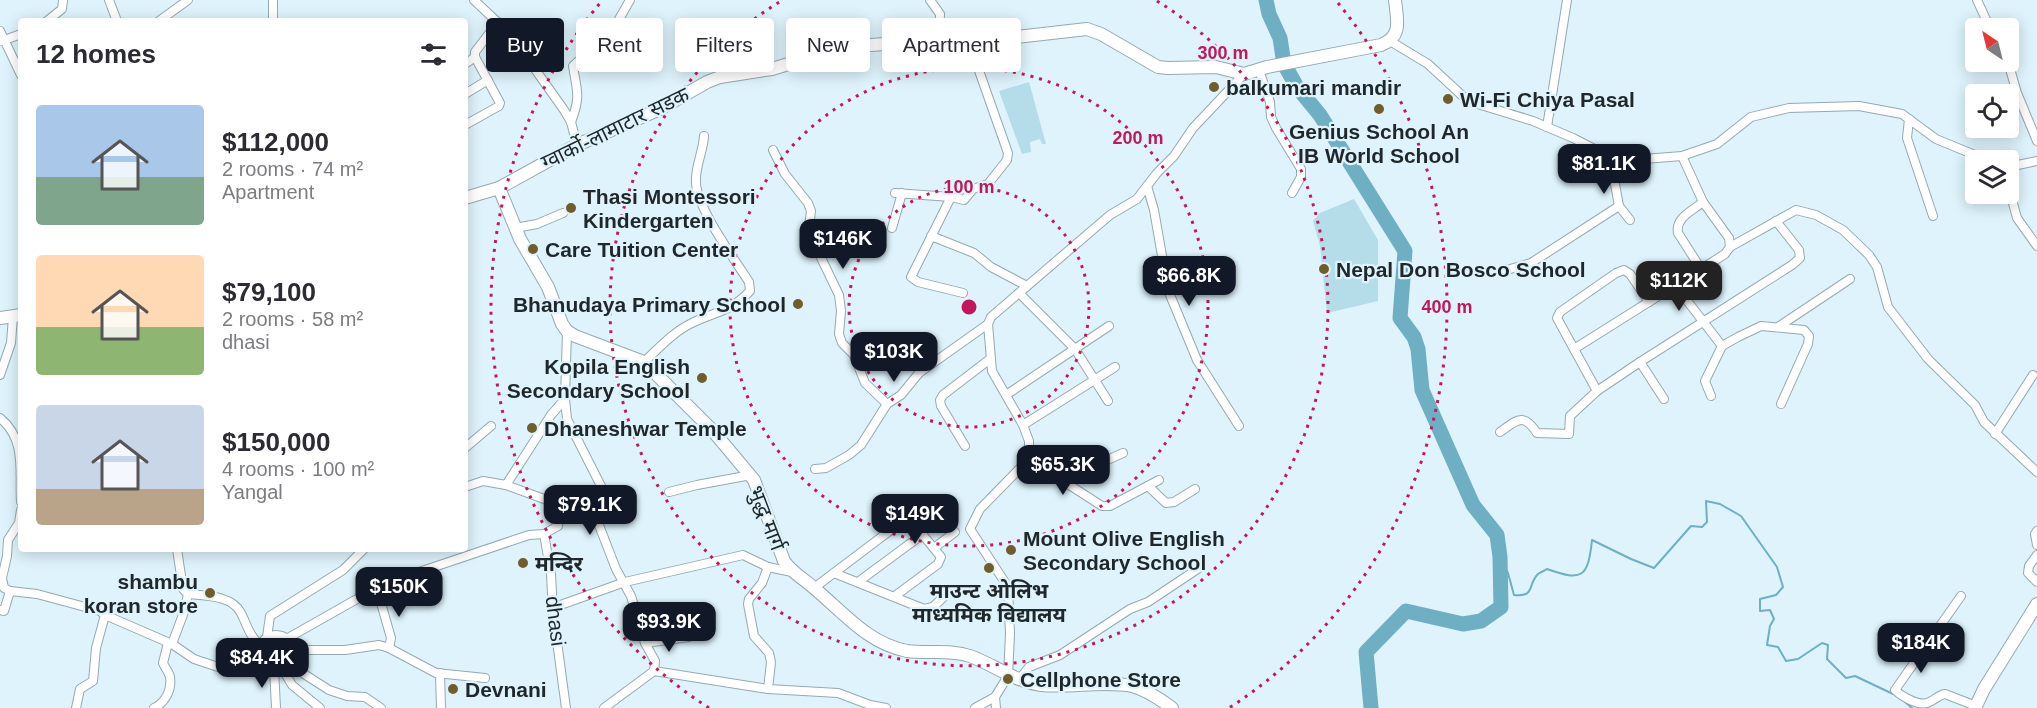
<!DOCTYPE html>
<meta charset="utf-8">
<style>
body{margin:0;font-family:Helvetica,"Noto Sans Devanagari",sans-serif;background:#f2f2f3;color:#2b2b33;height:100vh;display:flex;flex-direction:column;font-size:22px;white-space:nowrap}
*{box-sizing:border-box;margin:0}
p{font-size:20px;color:#7c7c81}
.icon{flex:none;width:33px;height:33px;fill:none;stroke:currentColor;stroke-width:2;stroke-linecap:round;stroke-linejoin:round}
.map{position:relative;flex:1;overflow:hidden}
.panel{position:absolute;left:18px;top:18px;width:450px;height:534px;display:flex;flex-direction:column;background:#fff;border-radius:6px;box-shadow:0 3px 15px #0003}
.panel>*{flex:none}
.top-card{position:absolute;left:486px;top:18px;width:570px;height:54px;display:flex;gap:12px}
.needle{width:39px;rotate:325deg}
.tools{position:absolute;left:1965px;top:18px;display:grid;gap:12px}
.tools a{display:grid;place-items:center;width:54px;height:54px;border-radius:6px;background:#fff;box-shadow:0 3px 15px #0003;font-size:30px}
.price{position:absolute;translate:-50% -51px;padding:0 14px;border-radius:12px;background:#111827;color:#fff;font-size:20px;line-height:39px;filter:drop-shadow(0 2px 3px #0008)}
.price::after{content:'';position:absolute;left:50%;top:36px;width:18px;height:14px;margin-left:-9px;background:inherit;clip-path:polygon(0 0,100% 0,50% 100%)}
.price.selected{background:#222;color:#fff}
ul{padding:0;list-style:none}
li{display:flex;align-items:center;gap:18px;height:150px;padding:0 18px}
li span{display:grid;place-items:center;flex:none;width:168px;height:120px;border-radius:6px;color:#555}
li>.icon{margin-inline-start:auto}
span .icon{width:72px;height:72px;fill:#fffc;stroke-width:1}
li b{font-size:26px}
h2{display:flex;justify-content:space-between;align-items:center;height:72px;padding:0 18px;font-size:26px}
.tag{padding:0 21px;border-radius:6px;background:#fff;box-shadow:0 3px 15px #0003;font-size:21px;line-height:54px}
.tag.selected{background:#111827;color:#fff}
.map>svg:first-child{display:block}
.green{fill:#b5dce9}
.water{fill:#6fafc4}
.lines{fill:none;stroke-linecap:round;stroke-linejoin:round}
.stream{stroke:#6fafc4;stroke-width:2}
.river{stroke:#6fafc4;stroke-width:15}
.street-casing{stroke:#95a9b0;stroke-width:10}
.secondary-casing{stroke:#95a9b0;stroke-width:14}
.street{stroke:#fff;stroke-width:8}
.secondary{stroke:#fff;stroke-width:12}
.ring{fill:none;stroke:#c2185b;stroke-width:3;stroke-dasharray:3 6}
.poi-dot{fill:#705d2c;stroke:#def3fb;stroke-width:2}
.labels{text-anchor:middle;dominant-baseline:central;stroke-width:4.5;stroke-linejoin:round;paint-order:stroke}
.poi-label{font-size:21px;font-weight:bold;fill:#1f272a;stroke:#def3fb;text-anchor:start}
.street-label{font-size:21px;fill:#1f272a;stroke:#def3fb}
.centre{fill:#c2185b;stroke:#def3fb;stroke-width:3}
.ring-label{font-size:18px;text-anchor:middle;font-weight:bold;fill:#c2185b;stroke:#def3fb;stroke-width:4.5;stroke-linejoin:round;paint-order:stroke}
</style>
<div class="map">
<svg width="2037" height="708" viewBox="0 0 2037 708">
<rect width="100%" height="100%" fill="#def3fb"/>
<g class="green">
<polygon points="1029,82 1046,144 1042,144 1040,139 1030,142 1031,152 1022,154 999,91"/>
<polygon points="1354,199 1378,240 1378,301 1327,313 1320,246 1313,221 1320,213"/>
</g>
<circle class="water" cx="277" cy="652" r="9"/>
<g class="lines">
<g class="stream">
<path d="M1500,557L1508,573L1514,595C1536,597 1527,585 1538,574C1541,572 1544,571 1547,569C1583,582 1588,577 1592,540L1631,559L1654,568L1691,526L1702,527L1707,522L1706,501L1720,504L1741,516L1777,567L1783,587L1776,595L1760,599V611L1770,610L1774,619L1770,626L1767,645L1778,647L1786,661L1798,659L1822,643L1828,645L1827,659L1846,678L1855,676L1893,694"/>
<polyline points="1905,702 1912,708"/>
</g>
<polyline class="river" points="1266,0 1269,14 1280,38 1284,64 1297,87 1320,115 1405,251 1400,318 1414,337 1418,349 1422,390 1473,505 1497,535 1500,557 1501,607 1481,621 1463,624 1406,611 1366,652 1371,708"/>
<g class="street-casing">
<g id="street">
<polyline points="109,0 117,21"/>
<polyline points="273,0 273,21"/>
<polyline points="474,0 510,34 564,110 571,122 577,145"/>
<polyline points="930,0 940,14 939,40"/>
<polyline points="1977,0 1990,28"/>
<polyline points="47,21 62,9 63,0"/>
<polyline points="159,21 188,0"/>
<polyline points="0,31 21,75"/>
<polyline points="2,41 21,34"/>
<polyline points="1390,41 1428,64 1468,101 1533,121 1573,138 1610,157 1644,159 1682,156 1717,144 1751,117 1789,108 1859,106 1902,114 1936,139 1987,160"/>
<polyline points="2008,62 2017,93 2037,141"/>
<polyline points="465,64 475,57"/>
<polyline points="1259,70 1270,102 1271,117 1276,128 1301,169 1301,177 1292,193"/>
<polyline points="465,94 488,80"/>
<polyline points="1909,119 1907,138 1933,216"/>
<path d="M571,122C581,96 577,92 573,66L614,28L630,0"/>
<polyline points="465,125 499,106 500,103 475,57 475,52 498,22"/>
<polyline points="1547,127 1567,0"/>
<polyline points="773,150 785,174 808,203 811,211 809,227 812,239 839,295 841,311 839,334 842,343 854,355 865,383 887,404"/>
<polyline points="1610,157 1619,206 1630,220"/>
<polyline points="2008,167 2037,161"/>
<polyline points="2008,185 2017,218 2037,246"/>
<polyline points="1147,186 1154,210 1168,290 1197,360 1239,426"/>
<polyline points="895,193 951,197 964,200 973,189 988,184 1007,160 1008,153 977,65 958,39"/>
<polyline points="951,197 911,277 918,282 963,293"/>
<polyline points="515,228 537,224 563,213"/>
<polyline points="892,228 902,193"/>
<polyline points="931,236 974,253 991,267 1027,286"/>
<polyline points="1730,247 1796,210 1816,215 1843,230 1869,255 1877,267 1888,307 1928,359 1975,405 1984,422 2037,472"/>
<path d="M1701,269L1678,233C1675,218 1692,211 1703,202"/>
<polyline points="1500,272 1531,263 1619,206"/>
<polyline points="1675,285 1722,346"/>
<polyline points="1019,293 1075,349 1108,401"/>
<polyline points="1778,327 1850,279"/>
<polyline points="1574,349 1557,318 1560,312 1616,273 1624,270 1630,274 1649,302"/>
<path d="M644,362C659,348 673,332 692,323C716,311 729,313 750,291L749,282C735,260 696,207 696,182C695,166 703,153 704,136"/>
<polyline points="1640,362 1792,265 1800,258 1799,250 1776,221"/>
<polyline points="0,375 11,343 13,316"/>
<polyline points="1006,395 1109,326"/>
<polyline points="1711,396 1705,381 1722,346 1738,337 1761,326 1804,330 1809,336 1808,344 1781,404"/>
<polyline points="565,399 567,419 601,486 597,520 616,569 631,596 645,643 655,661 654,671"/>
<polyline points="1664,399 1640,362 1597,391 1574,349 1725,254 1730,247 1729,238 1703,202 1682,156"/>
<path d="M0,418C27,440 19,472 21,502"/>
<polyline points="1023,425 1115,367"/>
<path d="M1500,432C1517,420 1523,412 1537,433L1569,434L1570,416L1597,391"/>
<polyline points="1995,434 2033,375"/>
<polyline points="965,446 941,406 940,400 943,395 990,359"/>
<polyline points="465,448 491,426"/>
<polyline points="1029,459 1029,441 1023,425 992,371 988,324 991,317 1110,215 1137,199 1157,173 1174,156 1193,128 1244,74"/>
<polyline points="815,469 826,468 849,455 861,445 887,404 901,395 919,373 988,324"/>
<polyline points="1062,480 1123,453"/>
<polyline points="1148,486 1166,503 1174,502 1195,489"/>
<polyline points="465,487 483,481 506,485"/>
<polyline points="669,492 697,485 751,475"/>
<polyline points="2037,531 2035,534 2037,545"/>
<polyline points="544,534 551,574 553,612 566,708"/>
<polyline points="934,548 955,532"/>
<path d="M177,549L183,589L188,594C205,596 232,595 241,613C248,627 248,633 260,646"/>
<polyline points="2037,555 2029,566 2028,573 2037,582"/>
<polyline points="768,567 762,583 749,599 748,604 754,636 769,653 771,662 768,689"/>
<polyline points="834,573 924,609 933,607 952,589"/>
<polyline points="858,582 923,534"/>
<polyline points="814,588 904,520 909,518 941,557 938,564 895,596"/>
<polyline points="377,589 391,638 389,648"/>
<polyline points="10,591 37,594 100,611 105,615"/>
<path d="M1961,596L1895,690C1901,696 1918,706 1927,703C1934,701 1938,695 1945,694L1976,706"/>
<polyline points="552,608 625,582 743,555 768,567 792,572"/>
<polyline points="0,610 4,611 10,591 4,588 2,578 7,556 8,540 19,523 21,510"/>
<circle cx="276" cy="652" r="17"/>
<polyline points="267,637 270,616 343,570 364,549"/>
<polyline points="288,638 364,595 416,573 529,535 544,534 558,526 559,516 555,503 506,485 551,415 565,399 567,331"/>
<polyline points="645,643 689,637"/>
<polyline points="172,644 184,612 188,594"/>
<polyline points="294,650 345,650 379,645 389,648 436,673 485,678"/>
<polyline points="291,661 304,674 329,690 347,696 365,697 381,708"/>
<polyline points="282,668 292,685 320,708"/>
<polyline points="274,669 276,708"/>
<polyline points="654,671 768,689 838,693 870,705 886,708"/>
<polyline points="440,673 441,708"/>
<polyline points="1019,680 1029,667 1060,655 1130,609 1148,602 1199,568"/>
<polyline points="76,708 80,689 93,681 96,648 105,615 172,644 194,659 227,670 247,669 265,665"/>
<path d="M154,708C165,703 172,690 170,677C169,672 165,668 163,663L168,643"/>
<polyline points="604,708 654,671"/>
<polyline points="975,708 995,697"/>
<polyline points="996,708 995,697 1008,676 1010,634 1008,587 970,529 980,509 1029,459 1102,506 1110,506 1159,480"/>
</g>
</g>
<g class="secondary-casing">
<g id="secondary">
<path d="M499,188L520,239L548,287L562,324L567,331L575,336L644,362L713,431L754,480L784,561C792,573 803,578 814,588C843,612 867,643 907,651C928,654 950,649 970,656C995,665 1013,681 1041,685C1069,688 1107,680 1132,686C1147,690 1160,699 1172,708"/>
<path d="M465,198L499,188L577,145L660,109L707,82L720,77L772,69L844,47L939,40L1016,37L1087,29L1101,34L1158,67L1168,68L1216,67L1244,74L1267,67L1381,45C1403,36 1397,20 1395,0"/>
<polyline points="0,318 21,315"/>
<polyline points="1975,708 1984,689 2037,604"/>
</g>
</g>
<use href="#street" class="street"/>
<use href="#secondary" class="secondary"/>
</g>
<g class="ring">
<circle cx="969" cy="307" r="120"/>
<circle cx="969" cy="307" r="239"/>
<path d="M1157 1A359 359 0 1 1 781 1"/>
<path d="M709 708A478 478 0 0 1 600 3M1338 3A478 478 0 0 1 1229 708"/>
</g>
<g class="poi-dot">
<circle cx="1214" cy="87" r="6"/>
<circle cx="1448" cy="99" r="6"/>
<circle cx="1379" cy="109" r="6"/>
<circle cx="571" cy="208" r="6"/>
<circle cx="533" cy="249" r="6"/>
<circle cx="1324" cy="269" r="6"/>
<circle cx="798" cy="304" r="6"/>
<circle cx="702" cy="378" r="6"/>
<circle cx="532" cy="428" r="6"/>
<circle cx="1011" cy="550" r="6"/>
<circle cx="523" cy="563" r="6"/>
<circle cx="989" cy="568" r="6"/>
<circle cx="210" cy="593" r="6"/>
<circle cx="1008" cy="679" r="6"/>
<circle cx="453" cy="689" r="6"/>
</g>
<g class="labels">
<g class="poi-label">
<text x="1226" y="87">balkumari mandir</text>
<text x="1460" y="99">Wi-Fi Chiya Pasal</text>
<text x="1379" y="131" text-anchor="middle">Genius School An<tspan x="1379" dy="24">IB World School</tspan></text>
<text x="583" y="196">Thasi Montessori<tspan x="583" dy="24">Kindergarten</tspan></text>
<text x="545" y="249">Care Tuition Center</text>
<text x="1336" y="269">Nepal Don Bosco School</text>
<text x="786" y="304" text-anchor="end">Bhanudaya Primary School</text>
<text x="690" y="366" text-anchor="end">Kopila English<tspan x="690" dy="24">Secondary School</tspan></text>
<text x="544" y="428">Dhaneshwar Temple</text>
<text x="1023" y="538">Mount Olive English<tspan x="1023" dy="24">Secondary School</tspan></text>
<text x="535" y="563">मन्दिर</text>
<text x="198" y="581" text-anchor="end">shambu<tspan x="198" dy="24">koran store</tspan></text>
<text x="989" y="590" text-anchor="middle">माउन्ट ओलिभ<tspan x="989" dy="24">माध्यमिक विद्यालय</tspan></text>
<text x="1020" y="679">Cellphone Store</text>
<text x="465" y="689">Devnani</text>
</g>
<g class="street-label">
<text transform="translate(615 128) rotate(-26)">ग्वार्को-लामाटार सडक</text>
<text transform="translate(767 518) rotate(69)">भुद्ध मार्ग</text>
<text transform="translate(556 621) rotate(83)">dhasi</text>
</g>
</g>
<circle cx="969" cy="307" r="9" class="centre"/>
<g class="ring-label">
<text x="1223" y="59">300 m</text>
<text x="1138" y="144">200 m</text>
<text x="969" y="193">100 m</text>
<text x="1447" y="313">400 m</text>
</g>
</svg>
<div class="tools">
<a><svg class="needle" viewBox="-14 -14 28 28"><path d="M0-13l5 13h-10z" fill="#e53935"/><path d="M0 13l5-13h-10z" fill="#7c7c81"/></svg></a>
<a><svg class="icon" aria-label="locate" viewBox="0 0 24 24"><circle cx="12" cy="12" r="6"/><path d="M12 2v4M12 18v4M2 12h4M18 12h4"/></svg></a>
<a><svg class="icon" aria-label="layers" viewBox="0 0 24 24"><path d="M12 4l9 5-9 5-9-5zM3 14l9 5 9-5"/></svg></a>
</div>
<b class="price" style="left:1604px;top:195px">$81.1K</b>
<b class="price" style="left:843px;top:270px">$146K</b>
<b class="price" style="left:1189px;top:307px">$66.8K</b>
<b class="price selected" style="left:1679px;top:312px">$112K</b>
<b class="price" style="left:894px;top:383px">$103K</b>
<b class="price" style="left:1063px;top:496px">$65.3K</b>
<b class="price" style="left:590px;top:536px">$79.1K</b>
<b class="price" style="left:915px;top:545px">$149K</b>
<b class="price" style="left:399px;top:618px">$150K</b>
<b class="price" style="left:669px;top:653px">$93.9K</b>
<b class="price" style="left:1921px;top:674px">$184K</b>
<b class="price" style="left:262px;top:689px">$84.4K</b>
<div class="top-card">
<a class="tag selected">Buy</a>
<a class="tag">Rent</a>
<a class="tag">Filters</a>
<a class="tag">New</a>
<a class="tag">Apartment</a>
</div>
<section class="panel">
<h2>12 homes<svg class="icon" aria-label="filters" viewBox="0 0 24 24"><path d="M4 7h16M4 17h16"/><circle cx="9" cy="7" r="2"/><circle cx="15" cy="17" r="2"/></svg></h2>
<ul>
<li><span style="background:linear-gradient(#a9c7e8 60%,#7fa58c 0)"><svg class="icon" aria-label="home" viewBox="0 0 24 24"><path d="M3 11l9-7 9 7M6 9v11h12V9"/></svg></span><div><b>$112,000</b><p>2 rooms · 74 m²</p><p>Apartment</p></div></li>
<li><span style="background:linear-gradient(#ffd9b3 60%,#8fb573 0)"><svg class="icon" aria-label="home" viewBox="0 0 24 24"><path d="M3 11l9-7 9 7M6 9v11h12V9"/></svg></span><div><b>$79,100</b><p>2 rooms · 58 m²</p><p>dhasi</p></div></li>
<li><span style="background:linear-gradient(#c9d6e8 70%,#b9a48a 0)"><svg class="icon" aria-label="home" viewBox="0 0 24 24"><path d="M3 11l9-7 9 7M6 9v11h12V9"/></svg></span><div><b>$150,000</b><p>4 rooms · 100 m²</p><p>Yangal</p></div></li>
</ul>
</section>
</div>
